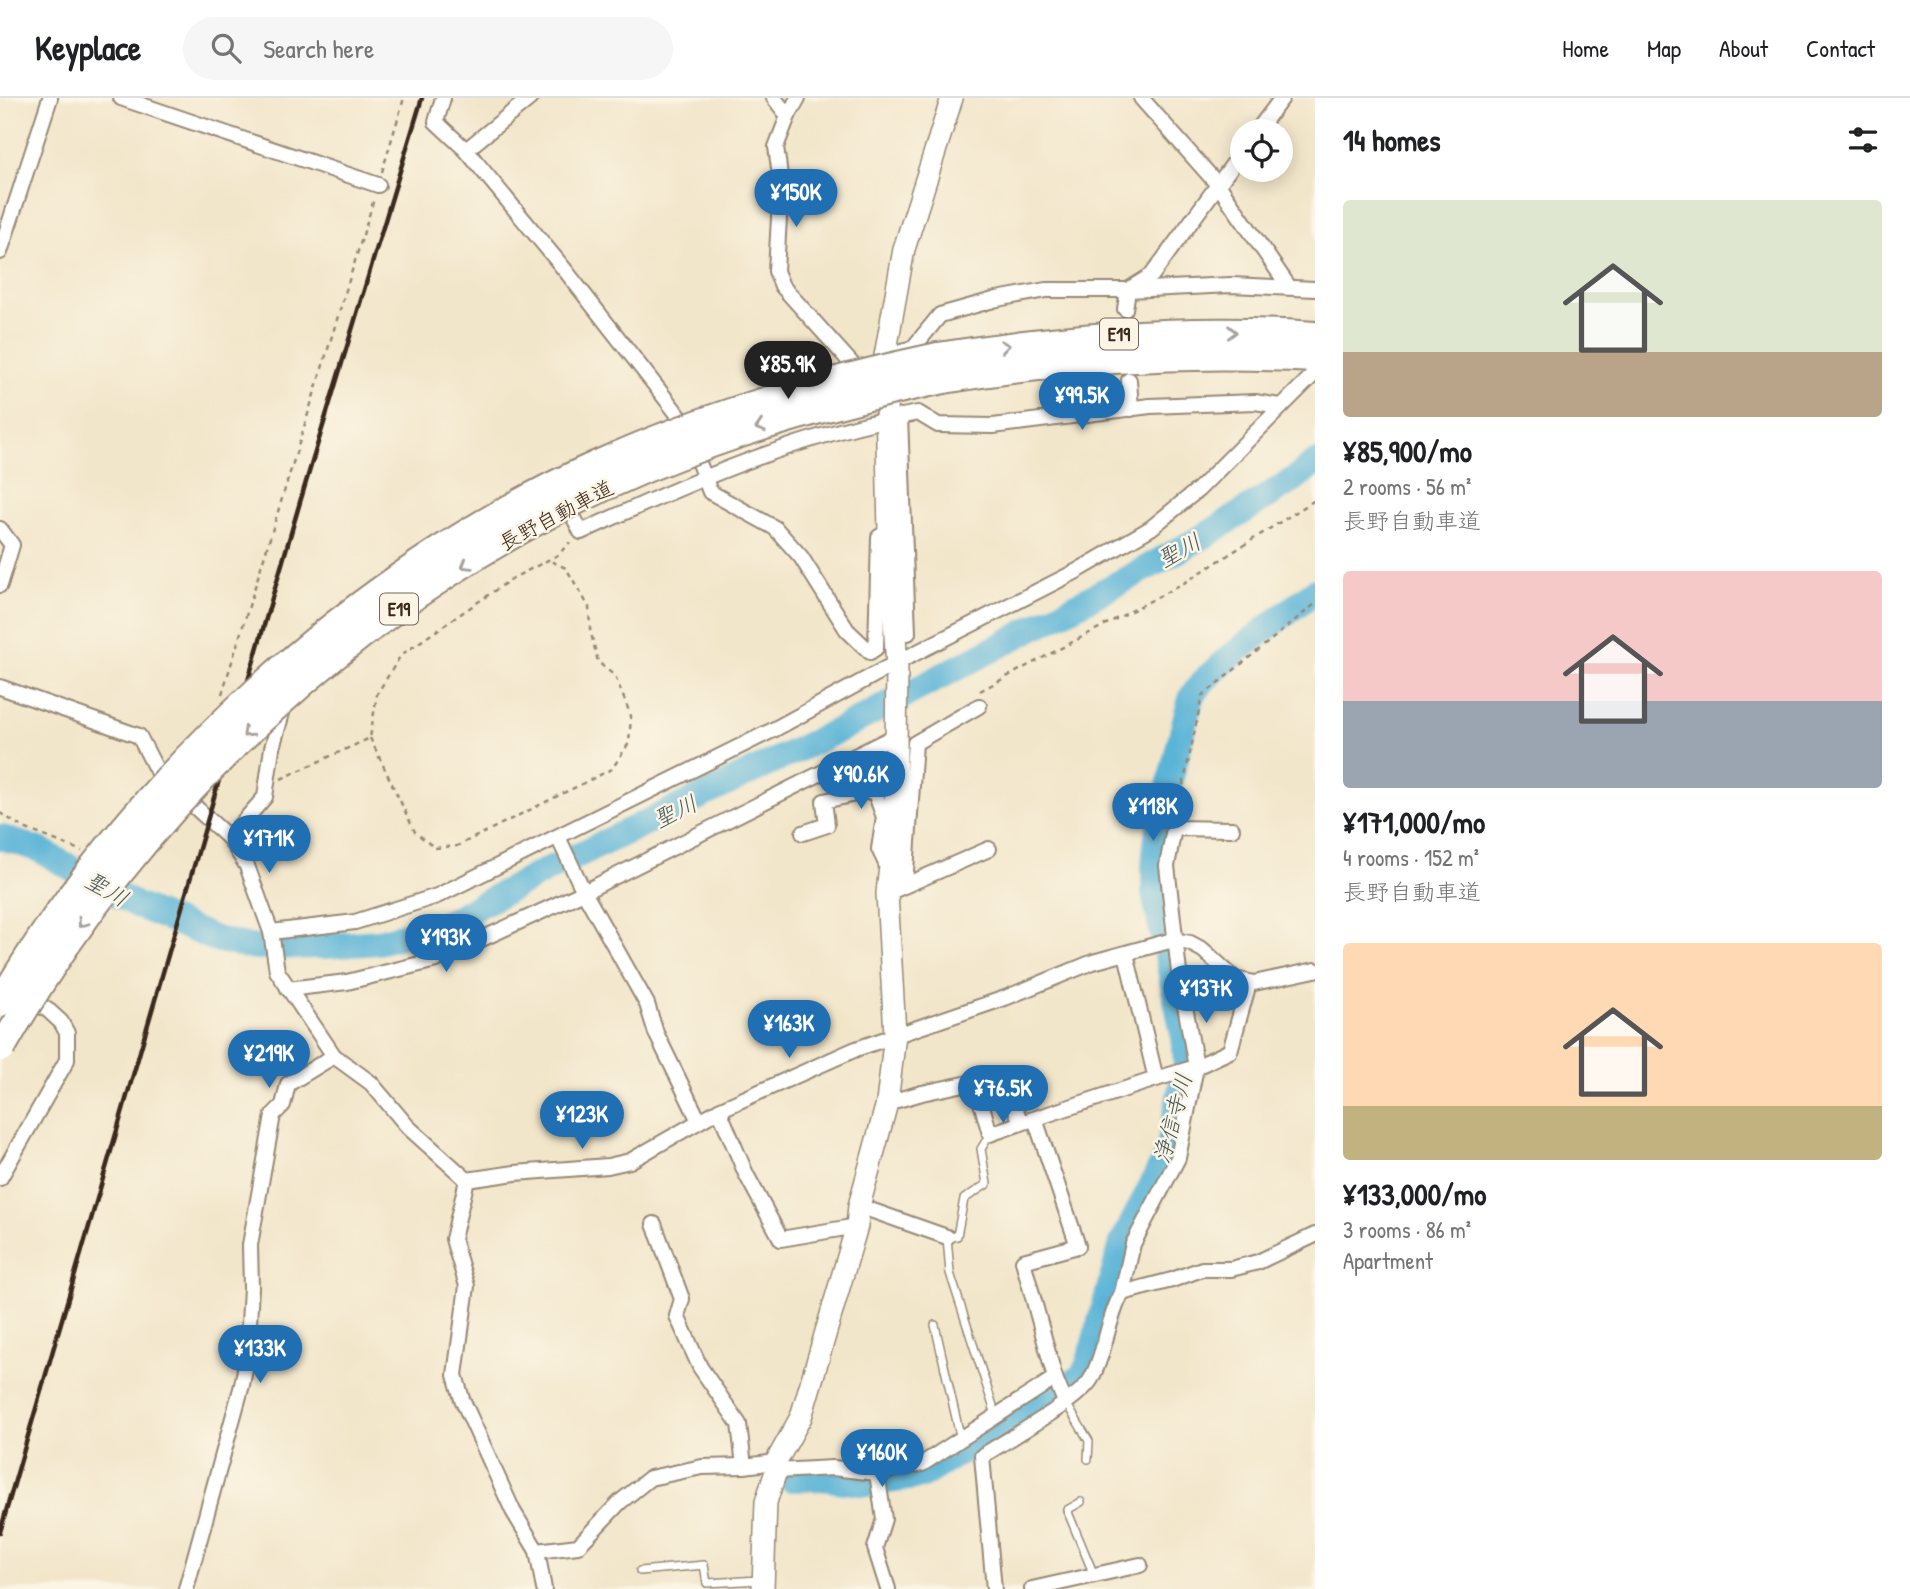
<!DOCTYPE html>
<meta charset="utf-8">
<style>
body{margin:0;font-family:"Patrick Hand","Klee One",sans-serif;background:#f6f6f6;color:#202124;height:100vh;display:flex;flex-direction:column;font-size:26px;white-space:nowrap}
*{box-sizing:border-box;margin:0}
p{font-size:23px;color:#757577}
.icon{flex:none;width:38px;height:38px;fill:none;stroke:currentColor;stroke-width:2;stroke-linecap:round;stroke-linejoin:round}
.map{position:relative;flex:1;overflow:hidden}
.panel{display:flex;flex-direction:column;background:#fff;width:595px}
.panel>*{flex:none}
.tools{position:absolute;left:1230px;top:21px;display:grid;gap:14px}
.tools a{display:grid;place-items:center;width:63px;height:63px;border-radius:50%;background:#fff;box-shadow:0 4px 18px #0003;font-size:35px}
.price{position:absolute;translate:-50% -60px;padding:0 16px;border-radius:24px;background:#1f6fb2;color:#fff;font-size:23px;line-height:46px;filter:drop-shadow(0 2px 4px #0008)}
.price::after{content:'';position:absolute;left:50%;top:42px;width:21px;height:16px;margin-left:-10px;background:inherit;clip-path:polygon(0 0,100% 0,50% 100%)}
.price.selected{background:#222;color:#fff}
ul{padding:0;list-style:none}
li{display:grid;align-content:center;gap:14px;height:371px;padding:0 28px}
li span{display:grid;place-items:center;height:217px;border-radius:7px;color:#555}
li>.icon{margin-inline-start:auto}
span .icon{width:126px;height:126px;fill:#fffc;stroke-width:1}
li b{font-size:30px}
h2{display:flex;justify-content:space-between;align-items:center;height:84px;padding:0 28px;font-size:30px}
header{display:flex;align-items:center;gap:42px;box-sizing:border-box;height:98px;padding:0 35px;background:#fff;border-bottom:2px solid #e0e0e0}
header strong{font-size:33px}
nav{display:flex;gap:38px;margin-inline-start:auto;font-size:24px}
.search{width:490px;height:63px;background:#f6f6f6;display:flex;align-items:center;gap:18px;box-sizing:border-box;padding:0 24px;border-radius:38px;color:#757577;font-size:26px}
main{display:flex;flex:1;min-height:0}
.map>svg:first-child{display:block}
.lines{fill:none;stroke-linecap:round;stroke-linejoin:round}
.river{stroke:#5ab4d7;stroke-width:26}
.lane-casing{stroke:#968874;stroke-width:10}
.street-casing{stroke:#968874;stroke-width:18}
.secondary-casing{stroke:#968874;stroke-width:24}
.highway-casing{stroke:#968874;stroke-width:30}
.path{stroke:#968874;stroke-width:2.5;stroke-dasharray:5 5;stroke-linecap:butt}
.lane{stroke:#fff;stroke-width:7}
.street{stroke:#fff;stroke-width:14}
.secondary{stroke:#fff;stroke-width:21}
.highway{stroke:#fff;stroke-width:26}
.rail{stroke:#3b2a1e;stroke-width:4.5}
.highway-bridge-casing{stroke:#968874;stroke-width:30;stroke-linecap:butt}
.highway-bridge{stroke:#fff;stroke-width:26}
.oneway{stroke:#a79f9a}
.labels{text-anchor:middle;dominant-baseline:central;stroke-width:5;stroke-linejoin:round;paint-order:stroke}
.shield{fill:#fcf5e5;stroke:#75675a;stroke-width:2}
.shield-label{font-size:19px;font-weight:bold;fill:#3b2a1e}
.street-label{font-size:21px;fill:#3b2a1e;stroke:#fcf5e5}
.water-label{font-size:23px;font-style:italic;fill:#465a5f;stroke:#fcf5e5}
</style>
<header>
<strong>Keyplace</strong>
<div class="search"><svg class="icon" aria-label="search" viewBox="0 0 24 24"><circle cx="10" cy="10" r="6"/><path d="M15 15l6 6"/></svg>Search here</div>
<nav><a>Home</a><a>Map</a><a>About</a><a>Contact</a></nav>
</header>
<main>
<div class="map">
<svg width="1315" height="1491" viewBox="0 0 1315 1491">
<rect width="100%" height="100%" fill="#fcf5e5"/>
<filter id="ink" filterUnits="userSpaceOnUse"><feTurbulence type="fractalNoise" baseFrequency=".0143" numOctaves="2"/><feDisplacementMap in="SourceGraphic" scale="14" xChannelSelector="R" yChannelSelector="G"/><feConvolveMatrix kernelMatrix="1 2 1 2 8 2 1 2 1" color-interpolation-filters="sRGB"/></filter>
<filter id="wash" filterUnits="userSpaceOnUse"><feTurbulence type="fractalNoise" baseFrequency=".00686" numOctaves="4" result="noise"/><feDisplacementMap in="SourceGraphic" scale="28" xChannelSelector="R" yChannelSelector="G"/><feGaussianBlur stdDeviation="1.57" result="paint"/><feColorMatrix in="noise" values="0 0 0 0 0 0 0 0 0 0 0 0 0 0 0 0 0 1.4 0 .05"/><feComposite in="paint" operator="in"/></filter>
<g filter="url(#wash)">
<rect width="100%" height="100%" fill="#f2e6ca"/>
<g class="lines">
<g class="river">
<polyline points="0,739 40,752 136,807 215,841 250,849 326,848 378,844 440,828 547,772 841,631 1130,479 1208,436 1293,382 1315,365"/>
<polyline points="791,1381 822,1380 869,1386 922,1378 1081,1279 1088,1267 1122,1145 1168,1055 1186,965 1184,940 1154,795 1154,767 1157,738 1185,622 1192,598 1205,581 1236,554 1315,493"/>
</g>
</g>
</g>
<g filter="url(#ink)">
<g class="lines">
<g class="lane-casing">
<g id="lane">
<polyline points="990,1036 981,1051 987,1086 964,1101 957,1138 947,1139 950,1175 996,1317"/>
<polyline points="935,1227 961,1342"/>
<polyline points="1066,1305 1089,1343 1088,1361"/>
<polyline points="1081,1404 1067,1412 1094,1477"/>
<polyline points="640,1473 704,1467 707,1485 760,1482"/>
</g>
</g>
<g class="street-casing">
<g id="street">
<polyline points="121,0 378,87"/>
<polyline points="443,0 436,24 466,52 565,172 683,323 710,394 775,430 801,459 847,532 870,554 876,550 879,439 889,433 904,437"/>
<polyline points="774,0 788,18 776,49 781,84 776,173 782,188 852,266"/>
<polyline points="1141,0 1219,88 1289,189"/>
<polyline points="788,18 798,0"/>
<polyline points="1257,33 1282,0"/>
<polyline points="466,52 530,0"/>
<polyline points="0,154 50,0"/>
<polyline points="1125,211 1128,192 1152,177 1242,54"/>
<polyline points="892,256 913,250 940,217 997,201 1046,192 1128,192 1231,187 1315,191"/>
<polyline points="1129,282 1131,311"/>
<polyline points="900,318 908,535"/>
<path d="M565,402L581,434C690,384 800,336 918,315L938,327L993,328L1150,308L1255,304L1280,308"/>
<polyline points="0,431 12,447 0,487"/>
<polyline points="0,589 139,638 158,675 229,740 265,699 272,650 284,608"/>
<polyline points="1232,731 1174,730 1167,768 1179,874 1196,969 1230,953 1249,885"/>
<polyline points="803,735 827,727 824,703 874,692 884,719 879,751 889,772"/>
<polyline points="558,739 584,794 647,906 656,935 699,1023"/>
<polyline points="229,740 247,768 271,834 277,873 334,958 371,985 408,1029 467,1082"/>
<polyline points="905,787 915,645 979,608"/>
<polyline points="897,791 989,751"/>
<polyline points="271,834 355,824 437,798 773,632 896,565 1077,473 1151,430 1199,391 1315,275"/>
<polyline points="288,891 347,884 436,862 584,794 897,637"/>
<polyline points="975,983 990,1036 1021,1025"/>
<polyline points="887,1005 922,995 1002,978 1021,1025 1156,981 1126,856"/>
<polyline points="719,1012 746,1076 781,1141 857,1128"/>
<polyline points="1035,1021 1078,1148 1023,1163 1055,1280 1065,1304"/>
<polyline points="0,1080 67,962 67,935 61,924 49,913 29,900"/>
<polyline points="467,1082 515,1075 608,1068 630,1063 719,1012 856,951 1005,900 1093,864 1173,842 1190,845 1203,852 1235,881 1254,885 1315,872"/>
<polyline points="467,1082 453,1141 467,1188 455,1277 462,1301 513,1413 537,1453 544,1491"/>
<polyline points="859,1108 947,1139"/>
<polyline points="654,1126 682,1201 677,1218 700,1269 739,1326 744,1368"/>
<polyline points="1122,1195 1133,1146 1178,1060 1196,969 1156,981"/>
<polyline points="776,1373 833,1370 877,1375 922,1366 1055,1280"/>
<polyline points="877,1375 884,1421 875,1450 888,1491"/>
<polyline points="537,1453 578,1448 620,1404 650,1380 702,1369 744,1368 776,1364"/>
<polyline points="186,1491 242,1287 247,1261 251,1190 250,1147 273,1017 283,1007 288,986 334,958"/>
<path d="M994,1491L982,1358C1005,1343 1079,1302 1091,1281C1106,1254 1107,1221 1122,1195L1172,1182L1202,1171H1231L1258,1164L1315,1137"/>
<polyline points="1032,1491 1140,1467"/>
</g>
</g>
<g class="secondary-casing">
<polyline id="secondary" points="763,1491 766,1404 776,1373 776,1364 801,1319 857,1128 859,1108 887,1005 895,936 887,795 895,724 897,571 889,433 885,258 904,151 952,0"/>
</g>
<g class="highway-casing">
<g id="highway">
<path d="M938,258C1063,238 1188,228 1315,237"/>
<path d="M944,282C1067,261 1190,254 1315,261"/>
</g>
</g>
<g class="path">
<polyline points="382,74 404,0"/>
<polyline points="980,593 1184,485 1315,402"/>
<polyline points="222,596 374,101"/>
<polyline points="370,640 415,734 435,750 457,748 612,671 629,645 631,618 615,578 598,564 590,531 589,509 566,470 548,462"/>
<polyline points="281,681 370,640 377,596 401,557 513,480 558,457 570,444"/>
<polyline points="0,715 24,730 82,753"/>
<polyline points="1177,716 1202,598 1315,506"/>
</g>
<use href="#lane" class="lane"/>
<use href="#street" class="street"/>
<use href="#secondary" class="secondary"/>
<use href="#highway" class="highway"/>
<polyline class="rail" points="0,1434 300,404 422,0"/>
<g class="highway-bridge-casing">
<g id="highway-bridge">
<path d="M0,905C131,680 357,474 595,367C705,317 820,283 938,258"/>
<path d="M2,950C146,696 376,485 646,371C743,331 842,303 944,282"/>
</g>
</g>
<use href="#highway-bridge" class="highway-bridge"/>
</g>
<defs><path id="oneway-chevron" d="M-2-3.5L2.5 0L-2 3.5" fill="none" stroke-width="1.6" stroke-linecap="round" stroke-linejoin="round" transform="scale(1.75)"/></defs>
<g class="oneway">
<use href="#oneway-chevron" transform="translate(1232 234) rotate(1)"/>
<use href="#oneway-chevron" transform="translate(1005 248) rotate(-8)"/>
<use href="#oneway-chevron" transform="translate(760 329) rotate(162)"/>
<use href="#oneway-chevron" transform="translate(466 467) rotate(148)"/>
<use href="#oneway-chevron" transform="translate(247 635) rotate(137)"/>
<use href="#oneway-chevron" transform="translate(82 825) rotate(126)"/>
</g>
</g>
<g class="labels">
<g class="shield">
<rect x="1100" y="220.5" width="38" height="31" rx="5"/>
<rect x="380" y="495.5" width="38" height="31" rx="5"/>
</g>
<g class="shield-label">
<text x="1119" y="236">E19</text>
<text x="399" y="511">E19</text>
</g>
<g class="street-label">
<text transform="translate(556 417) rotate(-28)">長野自動車道</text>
</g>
<g class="water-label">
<text transform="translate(1179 452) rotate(-29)">聖川</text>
<text transform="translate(675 713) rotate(-26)">聖川</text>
<text transform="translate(107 791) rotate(30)">聖川</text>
<text transform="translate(1172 1020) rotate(-75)">浄信寺川</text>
</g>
</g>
</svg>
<div class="tools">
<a><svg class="icon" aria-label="locate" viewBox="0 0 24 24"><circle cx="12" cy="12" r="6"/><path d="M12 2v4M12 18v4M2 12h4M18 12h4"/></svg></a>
</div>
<b class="price" style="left:796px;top:131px">¥150K</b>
<b class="price selected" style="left:788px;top:303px">¥85.9K</b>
<b class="price" style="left:1082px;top:334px">¥99.5K</b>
<b class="price" style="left:861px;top:713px">¥90.6K</b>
<b class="price" style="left:1153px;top:745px">¥118K</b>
<b class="price" style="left:269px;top:777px">¥171K</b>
<b class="price" style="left:446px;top:876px">¥193K</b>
<b class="price" style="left:1206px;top:927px">¥137K</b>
<b class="price" style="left:789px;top:962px">¥163K</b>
<b class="price" style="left:269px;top:992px">¥219K</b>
<b class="price" style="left:1003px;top:1027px">¥76.5K</b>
<b class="price" style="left:582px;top:1053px">¥123K</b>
<b class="price" style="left:260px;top:1287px">¥133K</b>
<b class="price" style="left:882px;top:1391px">¥160K</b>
</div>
<section class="panel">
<h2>14 homes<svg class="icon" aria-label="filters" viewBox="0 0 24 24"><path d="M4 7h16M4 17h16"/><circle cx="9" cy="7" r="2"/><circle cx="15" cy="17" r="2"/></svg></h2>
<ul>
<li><span style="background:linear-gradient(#dfe7d0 70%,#b9a48a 0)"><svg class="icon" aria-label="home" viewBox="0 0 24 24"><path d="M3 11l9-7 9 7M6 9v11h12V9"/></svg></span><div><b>¥85,900/mo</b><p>2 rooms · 56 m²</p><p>長野自動車道</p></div></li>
<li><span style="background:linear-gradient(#f6c9c9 60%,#9aa5b1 0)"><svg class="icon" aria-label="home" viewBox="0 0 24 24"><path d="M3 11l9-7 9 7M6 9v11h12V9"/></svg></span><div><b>¥171,000/mo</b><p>4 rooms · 152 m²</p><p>長野自動車道</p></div></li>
<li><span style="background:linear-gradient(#ffd9b3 75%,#c2b280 0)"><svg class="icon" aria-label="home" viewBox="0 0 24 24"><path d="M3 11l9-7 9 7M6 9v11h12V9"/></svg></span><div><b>¥133,000/mo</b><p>3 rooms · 86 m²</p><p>Apartment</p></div></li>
</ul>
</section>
</main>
